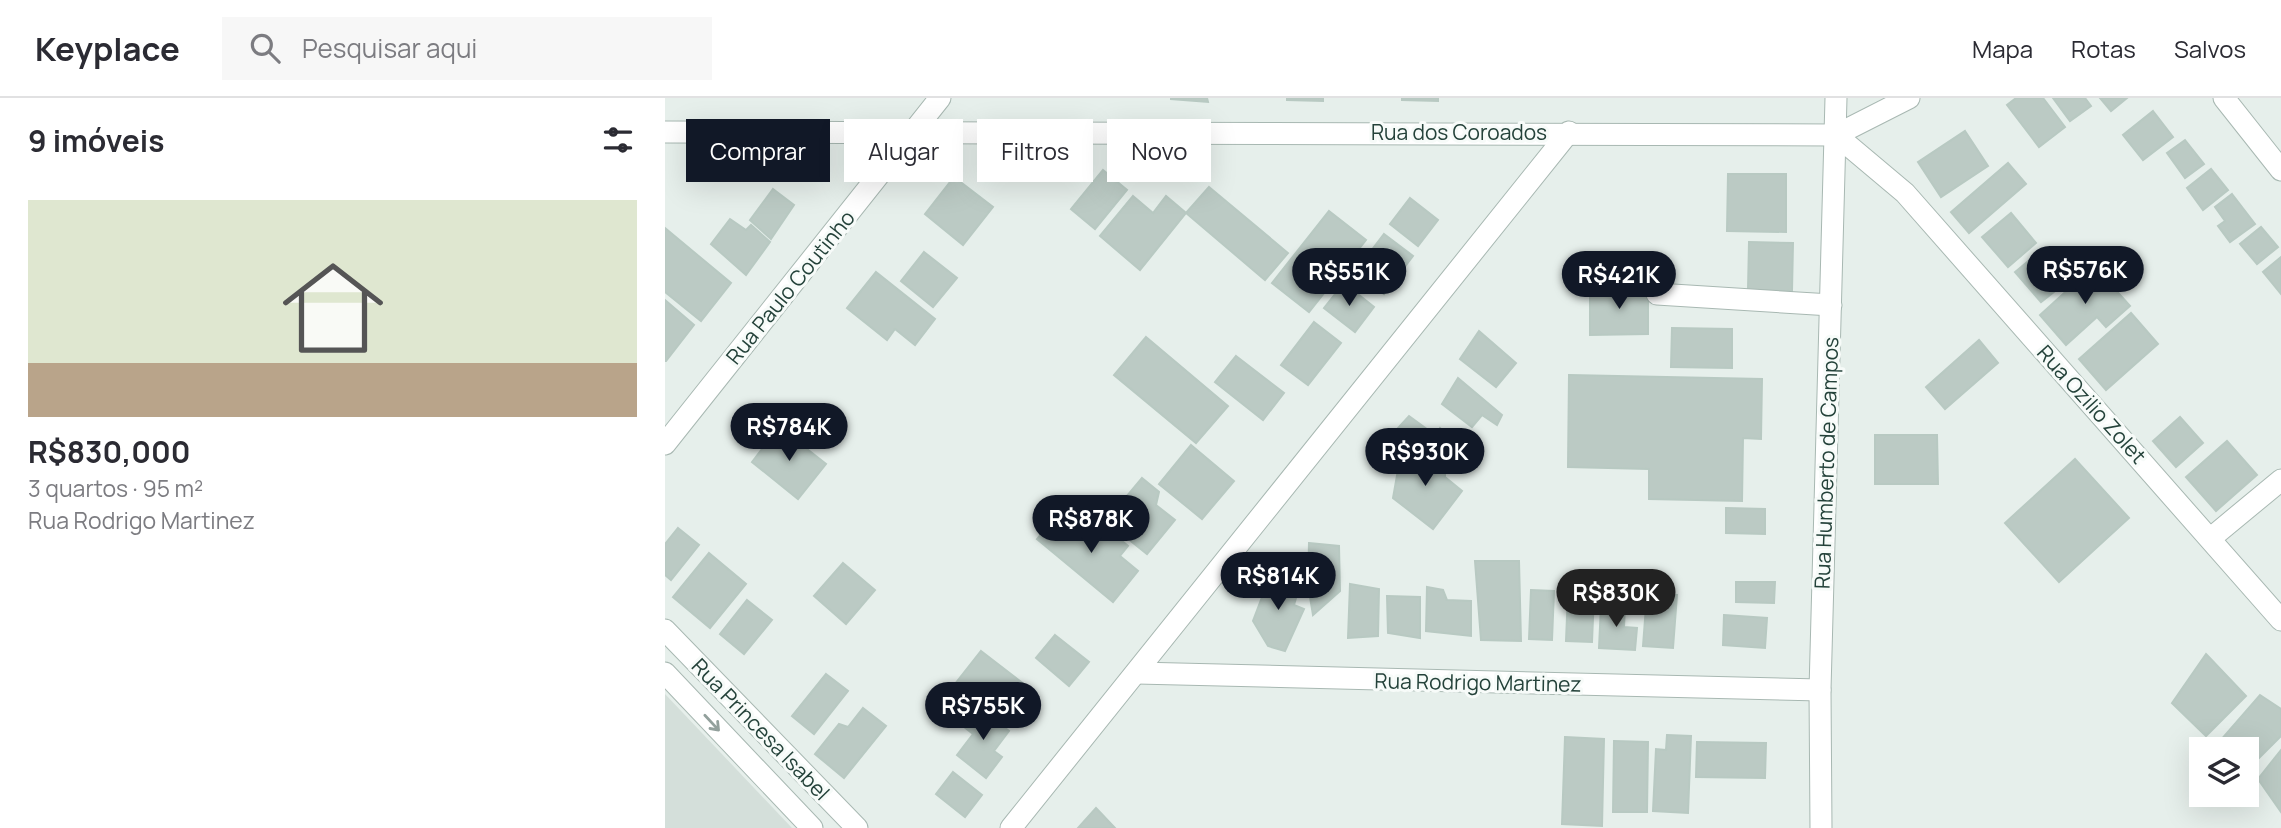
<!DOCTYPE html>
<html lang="pt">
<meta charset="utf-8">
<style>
body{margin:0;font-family:Manrope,sans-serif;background:#f7f7f7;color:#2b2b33;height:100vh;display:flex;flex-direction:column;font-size:26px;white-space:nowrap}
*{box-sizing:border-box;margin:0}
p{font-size:23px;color:#7c7c81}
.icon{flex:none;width:38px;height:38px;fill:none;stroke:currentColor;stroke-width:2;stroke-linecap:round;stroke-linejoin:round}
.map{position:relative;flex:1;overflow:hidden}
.sheet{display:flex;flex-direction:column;background:#fff;width:665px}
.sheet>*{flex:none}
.banner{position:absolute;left:21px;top:21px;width:665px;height:63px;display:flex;gap:14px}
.fabs{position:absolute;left:1524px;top:639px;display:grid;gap:14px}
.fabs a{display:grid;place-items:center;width:70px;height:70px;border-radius:0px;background:#fff;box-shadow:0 7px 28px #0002;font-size:35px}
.price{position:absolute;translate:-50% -60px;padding:0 16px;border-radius:24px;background:#111827;color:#fff;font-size:23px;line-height:46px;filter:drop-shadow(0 2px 4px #0008)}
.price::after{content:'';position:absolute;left:50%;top:42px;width:21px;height:16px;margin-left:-10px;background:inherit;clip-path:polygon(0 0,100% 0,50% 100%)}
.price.active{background:#222;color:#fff}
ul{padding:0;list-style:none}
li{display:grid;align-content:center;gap:14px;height:371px;padding:0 28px}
li span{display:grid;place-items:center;height:217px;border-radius:0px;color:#555}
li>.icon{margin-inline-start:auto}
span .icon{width:126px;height:126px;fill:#fffc;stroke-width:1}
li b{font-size:30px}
h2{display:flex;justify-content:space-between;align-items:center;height:84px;padding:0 28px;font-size:30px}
.tag{padding:0 24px;border-radius:0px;background:#fff;box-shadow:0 7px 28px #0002;font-size:24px;line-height:63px}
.tag.active{background:#111827;color:#fff}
header{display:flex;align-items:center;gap:42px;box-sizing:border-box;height:98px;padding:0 35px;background:#fff;border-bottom:2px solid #e1e1e2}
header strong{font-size:33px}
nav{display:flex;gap:38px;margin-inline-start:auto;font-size:24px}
.search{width:490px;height:63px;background:#f7f7f7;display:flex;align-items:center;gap:18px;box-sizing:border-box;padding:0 24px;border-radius:0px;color:#7c7c81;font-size:26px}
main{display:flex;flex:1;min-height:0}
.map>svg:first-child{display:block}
.built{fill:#d4dfda}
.building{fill:#bbcac4;stroke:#b8c9c2;stroke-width:2}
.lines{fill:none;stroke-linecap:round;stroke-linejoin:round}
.minor-casing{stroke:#a8b8b2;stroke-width:23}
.minor{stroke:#fff;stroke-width:21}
.oneway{stroke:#92a09c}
.labels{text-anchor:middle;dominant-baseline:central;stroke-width:6;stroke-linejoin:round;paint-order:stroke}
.street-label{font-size:21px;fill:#24423a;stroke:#f7fbf9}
</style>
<header>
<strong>Keyplace</strong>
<div class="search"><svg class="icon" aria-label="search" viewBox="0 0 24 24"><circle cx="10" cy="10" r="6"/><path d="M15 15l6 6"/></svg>Pesquisar aqui</div>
<nav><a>Mapa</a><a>Rotas</a><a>Salvos</a></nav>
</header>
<main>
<section class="sheet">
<h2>9 imóveis<svg class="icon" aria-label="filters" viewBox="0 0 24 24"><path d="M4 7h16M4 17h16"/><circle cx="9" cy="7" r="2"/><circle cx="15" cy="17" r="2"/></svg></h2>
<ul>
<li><span style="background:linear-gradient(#dfe7d0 75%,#b9a48a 0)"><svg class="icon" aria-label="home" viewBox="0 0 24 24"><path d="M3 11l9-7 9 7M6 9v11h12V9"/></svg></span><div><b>R$830,000</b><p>3 quartos · 95 m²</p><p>Rua Rodrigo Martinez</p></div></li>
</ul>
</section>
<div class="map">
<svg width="1616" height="730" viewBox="0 0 1616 730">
<rect width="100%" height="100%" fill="#e6efeb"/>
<polygon class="built" points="0,596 127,730 0,730"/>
<g class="building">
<polygon points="506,0 542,0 543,4 506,1"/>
<polygon points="622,0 658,0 658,3 622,2"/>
<polygon points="737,0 773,0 773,3 737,2"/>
<polygon points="1351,0 1378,0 1400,29 1374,49 1342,7"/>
<polygon points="1388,0 1420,0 1426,8 1405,23"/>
<polygon points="1435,0 1462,0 1446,13"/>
<polygon points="1488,13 1508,39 1478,62 1458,37"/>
<polygon points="1300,33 1323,68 1276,99 1253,64"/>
<polygon points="1520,42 1539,66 1520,80 1502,55"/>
<polygon points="1343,65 1361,86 1304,135 1286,114"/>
<polygon points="1546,71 1563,92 1538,112 1522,90"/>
<polygon points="438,72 462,92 430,131 406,111"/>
<polygon points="1063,76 1121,76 1121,134 1062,133"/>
<polygon points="289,79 328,109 298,147 260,116"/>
<polygon points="544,89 623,155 600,182 521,115"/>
<polygon points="108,91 129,107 106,141 85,122"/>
<polygon points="1567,96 1590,126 1565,144 1553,128 1560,123 1550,109"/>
<polygon points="468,98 488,115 501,98 521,115 475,172 435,138"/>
<polygon points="745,100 773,122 753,148 725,126"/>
<polygon points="664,113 701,142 644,214 607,185"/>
<polygon points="1346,115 1371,145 1343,169 1317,139"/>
<polygon points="65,121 81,132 86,127 105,144 81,177 46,146"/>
<polygon points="1596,129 1613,149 1592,166 1575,146"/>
<polygon points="0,130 66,185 36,223 0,194"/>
<polygon points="719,136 748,158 719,196 690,174"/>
<polygon points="1084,144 1128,145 1127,193 1083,192"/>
<polygon points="1378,151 1404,182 1376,204 1350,174"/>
<polygon points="259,154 292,180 268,209 236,183"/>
<polygon points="1616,159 1616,196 1598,174"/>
<polygon points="1429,168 1465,208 1441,229 1432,219 1401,247 1375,217"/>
<polygon points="211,174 270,221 250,247 230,231 222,242 182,210"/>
<polygon points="679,185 709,209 690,234 659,210"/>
<polygon points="925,190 983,190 983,236 925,237"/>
<polygon points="0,202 29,227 1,263 0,263"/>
<polygon points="1466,215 1493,246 1441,292 1414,261"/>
<polygon points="649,224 676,245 643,287 616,267"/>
<polygon points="1007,230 1067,231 1067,270 1006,269"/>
<polygon points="814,233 851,265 831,289 795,261"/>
<polygon points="481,239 563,308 531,345 449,277"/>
<polygon points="1314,242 1333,265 1280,311 1261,289"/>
<polygon points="571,258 619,295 598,322 550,284"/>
<polygon points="904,277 1097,281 1096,341 1078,340 1077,403 984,401 984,371 903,369"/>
<polygon points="793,280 837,317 832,327 817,317 807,329 777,306"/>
<polygon points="744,318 770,337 775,330 795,349 782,363 733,330"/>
<polygon points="1515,319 1538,345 1511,369 1488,343"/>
<polygon points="114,329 161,366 133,401 87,364"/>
<polygon points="1210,337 1272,337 1273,386 1210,386"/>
<polygon points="1562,343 1592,377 1551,413 1521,379"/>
<polygon points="526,347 569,383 537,421 494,386"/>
<polygon points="750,347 780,370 780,379 797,393 768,431 728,400 733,372"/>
<polygon points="1410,361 1464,420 1394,484 1340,425"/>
<polygon points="477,380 494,394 491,407 510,422 482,456 441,423"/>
<polygon points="1061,410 1100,411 1100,436 1061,435"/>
<polygon points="393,416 423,440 435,425 463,448 455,458 473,473 448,504 372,441"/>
<polygon points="13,430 34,447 6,482 0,477 0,446"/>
<polygon points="644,445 674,448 675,493 648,517 643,487"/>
<polygon points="44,455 81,486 45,530 8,499"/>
<polygon points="810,463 854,463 856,543 816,542"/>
<polygon points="178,465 210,492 181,526 149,498"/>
<polygon points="607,473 635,486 629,507 639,511 620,553 603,548 588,523"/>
<polygon points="1071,484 1110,484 1109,505 1071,504"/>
<polygon points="685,486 714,491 713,538 683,540"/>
<polygon points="762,489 778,492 782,502 806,503 806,538 761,533"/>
<polygon points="866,492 889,493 887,542 864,541"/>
<polygon points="903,495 929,496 927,544 901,543"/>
<polygon points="982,495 1012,497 1008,550 978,548"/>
<polygon points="722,498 755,499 755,540 723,535"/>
<polygon points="82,502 107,522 79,556 55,536"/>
<polygon points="936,507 960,508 959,529 972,530 970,552 934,550"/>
<polygon points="1059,517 1102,520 1100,550 1058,547"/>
<polygon points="390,537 424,564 404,588 371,560"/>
<polygon points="316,553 360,587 340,613 312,590 302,603 286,591"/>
<polygon points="1541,556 1581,598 1541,638 1507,605"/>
<polygon points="161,576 183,593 149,636 127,618"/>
<polygon points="1595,597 1616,611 1616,638 1582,672 1582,651 1548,651"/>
<polygon points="313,609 344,633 329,653 337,659 321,680 292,657 308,636 298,628"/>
<polygon points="198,610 221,628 179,680 150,656 174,626 183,629"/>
<polygon points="1002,637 1026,638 1023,715 988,713 991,651 1001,652"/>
<polygon points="900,639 939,641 937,728 897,726"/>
<polygon points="949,643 983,644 982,714 948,714"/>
<polygon points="1032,644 1101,645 1100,680 1031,679"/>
<polygon points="1616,652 1616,714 1593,681"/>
<polygon points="288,674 317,697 300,719 271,696"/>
<polygon points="431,710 450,730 413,730"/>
</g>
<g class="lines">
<g class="minor-casing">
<g id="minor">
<polyline points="1559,0 1616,72"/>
<polyline points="0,34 1171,37 1244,0"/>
<polyline points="1171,37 1240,95 1616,522"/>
<polyline points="992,196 1166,207"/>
<polyline points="0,346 275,0"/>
<polyline points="1546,440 1616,382"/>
<polyline points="0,532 192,730"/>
<polyline points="0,575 147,730"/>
<polyline points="472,575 1155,592"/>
<polyline points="346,730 904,34"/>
<polyline points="1156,730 1155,592 1171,0"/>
</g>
</g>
<use href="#minor" class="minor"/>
</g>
<defs><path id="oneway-shaft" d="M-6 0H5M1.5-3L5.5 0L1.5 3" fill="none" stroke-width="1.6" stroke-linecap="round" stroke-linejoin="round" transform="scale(1.75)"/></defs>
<use class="oneway" href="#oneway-shaft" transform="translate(47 625) rotate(47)"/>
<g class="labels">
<g class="street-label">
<text x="794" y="34">Rua dos Coroados</text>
<text transform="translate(125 189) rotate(-51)">Rua Paulo Coutinho</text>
<text transform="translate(1427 306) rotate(48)">Rua Ozilio Zolet</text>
<text transform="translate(1161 365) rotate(-88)">Rua Humberto de Campos</text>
<text transform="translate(813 584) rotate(1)">Rua Rodrigo Martinez</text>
<text transform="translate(96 631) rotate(46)">Rua Princesa Isabel</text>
</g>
</g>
</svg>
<div class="fabs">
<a><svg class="icon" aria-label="layers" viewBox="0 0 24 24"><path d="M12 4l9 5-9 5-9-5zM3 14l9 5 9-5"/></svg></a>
</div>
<b class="price" style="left:1420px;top:208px">R$576K</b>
<b class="price" style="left:684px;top:210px">R$551K</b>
<b class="price" style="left:954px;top:213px">R$421K</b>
<b class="price" style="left:124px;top:365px">R$784K</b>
<b class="price" style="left:760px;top:390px">R$930K</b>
<b class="price" style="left:426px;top:457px">R$878K</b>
<b class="price" style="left:613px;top:514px">R$814K</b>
<b class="price active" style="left:951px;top:531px">R$830K</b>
<b class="price" style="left:318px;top:644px">R$755K</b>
<div class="banner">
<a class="tag active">Comprar</a>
<a class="tag">Alugar</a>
<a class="tag">Filtros</a>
<a class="tag">Novo</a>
</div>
</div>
</main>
